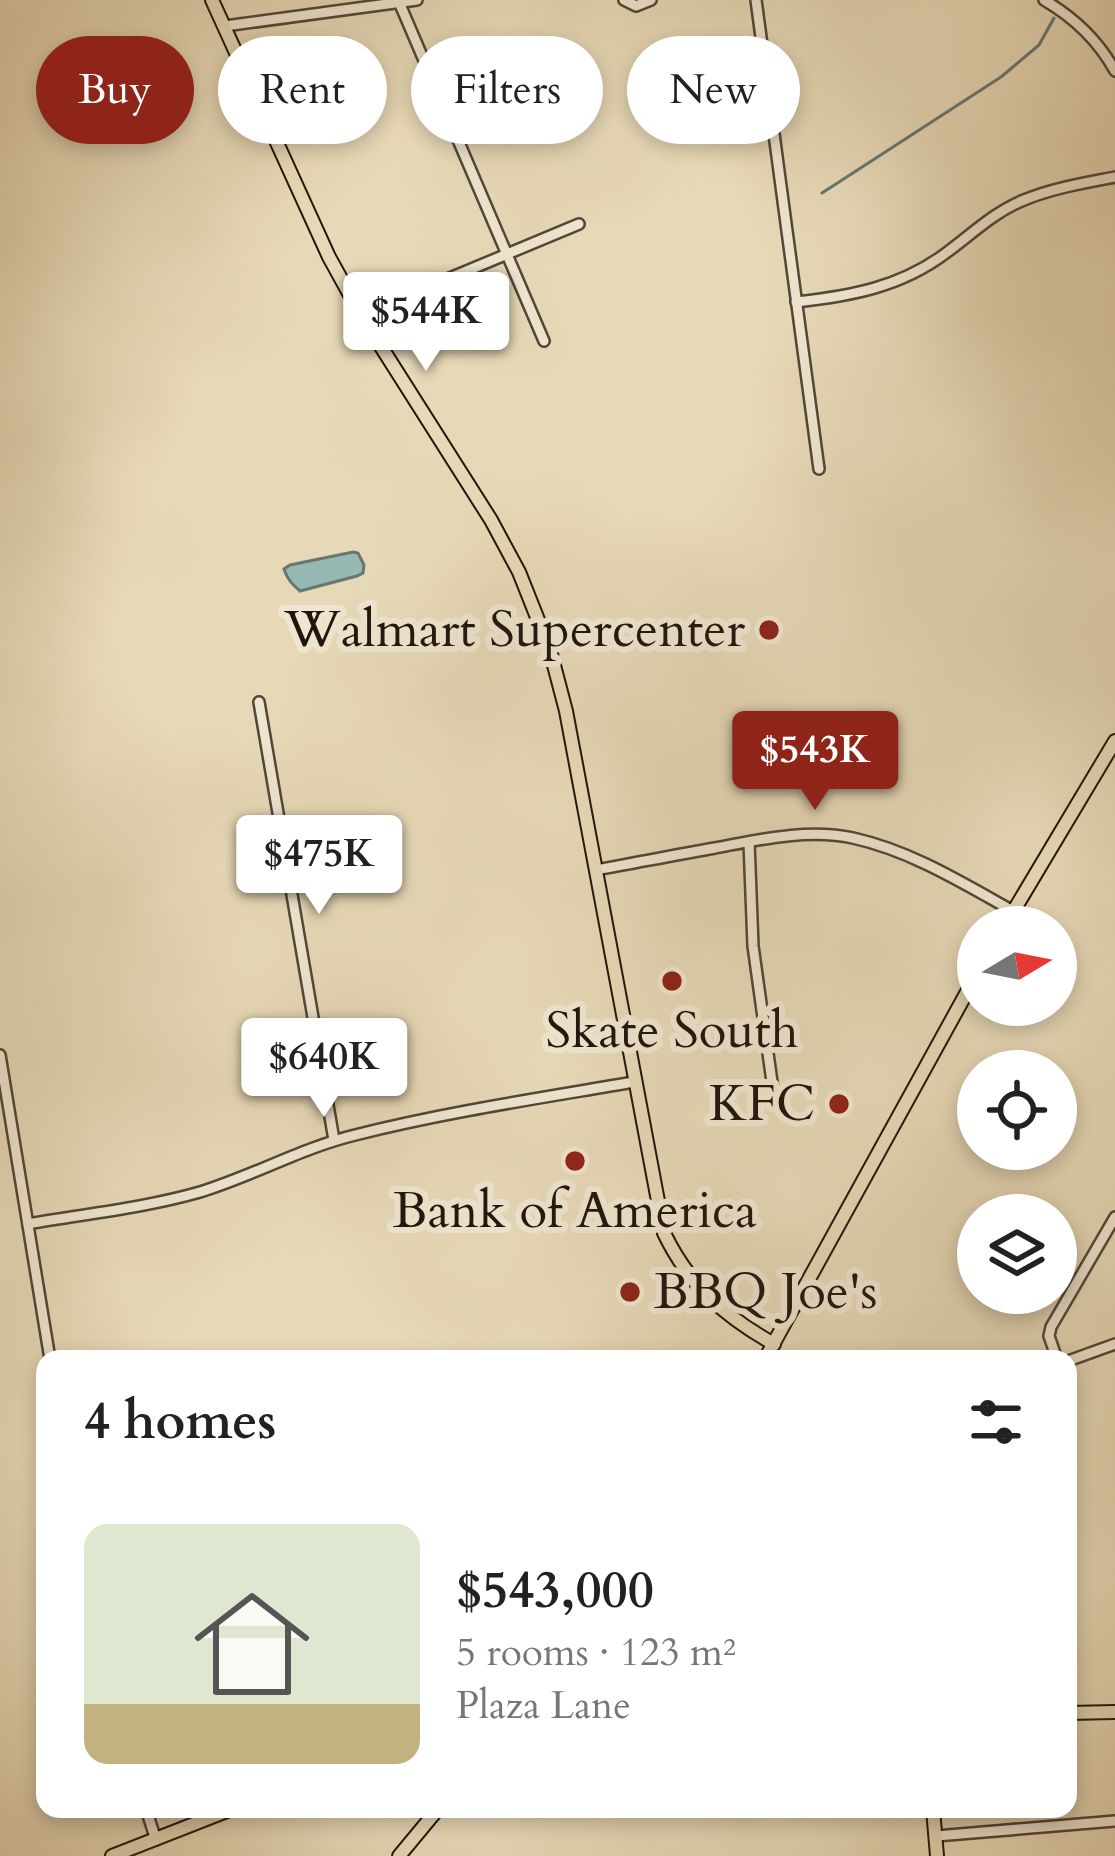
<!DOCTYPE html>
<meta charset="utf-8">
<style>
body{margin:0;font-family:Cardo,serif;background:#f6f6f6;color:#222;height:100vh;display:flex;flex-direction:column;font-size:45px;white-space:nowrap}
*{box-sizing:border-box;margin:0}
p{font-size:39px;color:#767676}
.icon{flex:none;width:66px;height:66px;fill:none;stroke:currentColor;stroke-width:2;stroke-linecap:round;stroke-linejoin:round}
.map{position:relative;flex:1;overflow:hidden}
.sheet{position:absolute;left:36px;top:1350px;width:1041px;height:468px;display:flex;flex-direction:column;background:#fff;border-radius:24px;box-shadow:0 6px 18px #0003}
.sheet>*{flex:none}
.top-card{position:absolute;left:36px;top:36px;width:1044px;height:108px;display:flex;gap:24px}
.needle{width:78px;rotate:80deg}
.controls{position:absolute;left:957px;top:906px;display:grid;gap:24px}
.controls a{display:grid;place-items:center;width:120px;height:120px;border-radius:50%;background:#fff;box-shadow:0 6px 18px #0003;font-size:60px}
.price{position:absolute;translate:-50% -102px;padding:0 27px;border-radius:12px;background:#fff;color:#222;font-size:39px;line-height:78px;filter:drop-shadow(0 3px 6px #0008)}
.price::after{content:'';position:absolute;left:50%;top:72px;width:36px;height:27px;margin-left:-18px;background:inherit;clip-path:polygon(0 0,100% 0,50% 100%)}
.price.current{background:#8f2418;color:#fff}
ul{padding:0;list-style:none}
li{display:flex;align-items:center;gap:36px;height:300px;padding:0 48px}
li+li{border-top:3px solid #e0e0e0}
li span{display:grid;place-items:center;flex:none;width:336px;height:240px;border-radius:24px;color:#555}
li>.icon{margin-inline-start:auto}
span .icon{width:144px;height:144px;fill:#fffc;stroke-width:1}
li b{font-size:51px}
h2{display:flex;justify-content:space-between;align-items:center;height:144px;padding:0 48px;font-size:51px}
.pill{padding:0 42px;border-radius:54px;background:#fff;box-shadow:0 6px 18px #0003;font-size:42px;line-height:108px}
.pill.current{background:#8f2418;color:#fff}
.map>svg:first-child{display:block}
.water{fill:#97b9b3;stroke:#677771;stroke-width:3}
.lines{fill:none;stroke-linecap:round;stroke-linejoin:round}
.stream{stroke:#677771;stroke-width:3}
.minor-casing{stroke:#524638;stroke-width:14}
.major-casing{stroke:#20150d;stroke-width:16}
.minor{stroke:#efe6d0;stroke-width:9}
.major{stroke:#e7d9b7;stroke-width:12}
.poi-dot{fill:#8f2418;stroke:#efe6d0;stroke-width:4.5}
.labels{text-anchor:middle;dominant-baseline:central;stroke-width:12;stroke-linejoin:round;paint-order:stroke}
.poi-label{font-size:51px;fill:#20150d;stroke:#efe6d0;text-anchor:end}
</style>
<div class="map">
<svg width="1115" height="1856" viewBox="0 0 1115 1856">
<rect width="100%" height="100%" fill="#e7d9b7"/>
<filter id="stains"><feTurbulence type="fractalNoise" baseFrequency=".00167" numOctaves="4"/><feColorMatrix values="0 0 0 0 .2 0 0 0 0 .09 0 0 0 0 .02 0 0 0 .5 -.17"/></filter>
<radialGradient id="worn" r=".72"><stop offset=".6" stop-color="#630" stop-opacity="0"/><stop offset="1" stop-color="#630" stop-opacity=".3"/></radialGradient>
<path class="water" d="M353,552L358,553L364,565L363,573L357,576L300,591C292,584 287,579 284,569L290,565Z"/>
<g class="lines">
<polyline class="stream" points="822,193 1001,77 1039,45 1054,18"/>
<g class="minor-casing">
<g id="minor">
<polyline points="624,0 636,6 651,0"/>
<polyline points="756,0 819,469"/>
<path d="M1044,0C1075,18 1098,40 1115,71"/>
<polyline points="399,2 544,341"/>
<polyline points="225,26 417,0"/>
<path d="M796,302C851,296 901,287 946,253C972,234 994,212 1024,200C1053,188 1084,183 1115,177"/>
<polyline points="361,315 579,224"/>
<polyline points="259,702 334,1140"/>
<polyline points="749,842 753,946 773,1089"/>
<path d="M596,870C635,863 675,855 715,848C758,840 808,828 853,838C911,851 961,882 1013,911"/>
<polyline points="0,1055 50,1359"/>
<path d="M28,1224C85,1214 144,1208 200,1192C253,1176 301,1148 355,1135C446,1112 541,1098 634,1082"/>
<polyline points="1057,1359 1049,1336 1051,1327 1115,1217"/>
<polyline points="1068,1361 1115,1344"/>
<polyline points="146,1809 156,1840"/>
<polyline points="936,1836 1115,1821"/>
</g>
</g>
<g class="major-casing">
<g id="major">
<path d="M212,0L329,257L361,315L491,520L519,572L550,650L566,711L664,1233C689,1285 724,1316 774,1344"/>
<polyline points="1004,927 1115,741"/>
<polyline points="765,1359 978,972"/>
<polyline points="1068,1713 1115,1712"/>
<polyline points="933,1809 937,1856"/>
<polyline points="112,1856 232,1809"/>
<polyline points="399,1856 438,1809"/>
</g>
</g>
<use href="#minor" class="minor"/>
<use href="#major" class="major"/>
</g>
<g class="poi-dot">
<circle cx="769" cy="630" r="12"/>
<circle cx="672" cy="981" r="12"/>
<circle cx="839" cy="1104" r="12"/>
<circle cx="575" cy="1161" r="12"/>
<circle cx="630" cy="1292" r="12"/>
</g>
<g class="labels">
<g class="poi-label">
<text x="745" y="630">Walmart Supercenter</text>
<text x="672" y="1031" text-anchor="middle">Skate South</text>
<text x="815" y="1104">KFC</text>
<text x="575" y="1211" text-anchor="middle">Bank of America</text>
<text x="654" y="1292" text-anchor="start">BBQ Joe's</text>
</g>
</g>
<rect width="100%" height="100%" filter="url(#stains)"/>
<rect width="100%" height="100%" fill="url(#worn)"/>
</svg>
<div class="controls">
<a><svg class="needle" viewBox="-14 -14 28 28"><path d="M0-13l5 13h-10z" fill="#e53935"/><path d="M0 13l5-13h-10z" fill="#767676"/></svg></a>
<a><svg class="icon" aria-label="locate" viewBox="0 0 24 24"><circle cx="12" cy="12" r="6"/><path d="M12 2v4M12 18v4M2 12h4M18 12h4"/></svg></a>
<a><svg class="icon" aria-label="layers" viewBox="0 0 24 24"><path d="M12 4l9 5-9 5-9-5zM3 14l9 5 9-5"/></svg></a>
</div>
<b class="price" style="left:426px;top:374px">$544K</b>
<b class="price current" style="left:815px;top:813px">$543K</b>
<b class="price" style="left:319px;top:917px">$475K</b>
<b class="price" style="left:324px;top:1120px">$640K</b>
<div class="top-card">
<a class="pill current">Buy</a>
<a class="pill">Rent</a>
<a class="pill">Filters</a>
<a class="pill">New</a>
</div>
<section class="sheet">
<h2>4 homes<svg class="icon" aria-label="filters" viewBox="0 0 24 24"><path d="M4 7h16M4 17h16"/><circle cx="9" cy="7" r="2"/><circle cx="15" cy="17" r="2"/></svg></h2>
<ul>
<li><span style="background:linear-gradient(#dfe7d0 75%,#c2b280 0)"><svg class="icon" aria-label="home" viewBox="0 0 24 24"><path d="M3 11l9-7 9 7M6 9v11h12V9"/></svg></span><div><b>$543,000</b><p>5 rooms · 123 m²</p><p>Plaza Lane</p></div></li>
</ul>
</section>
</div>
